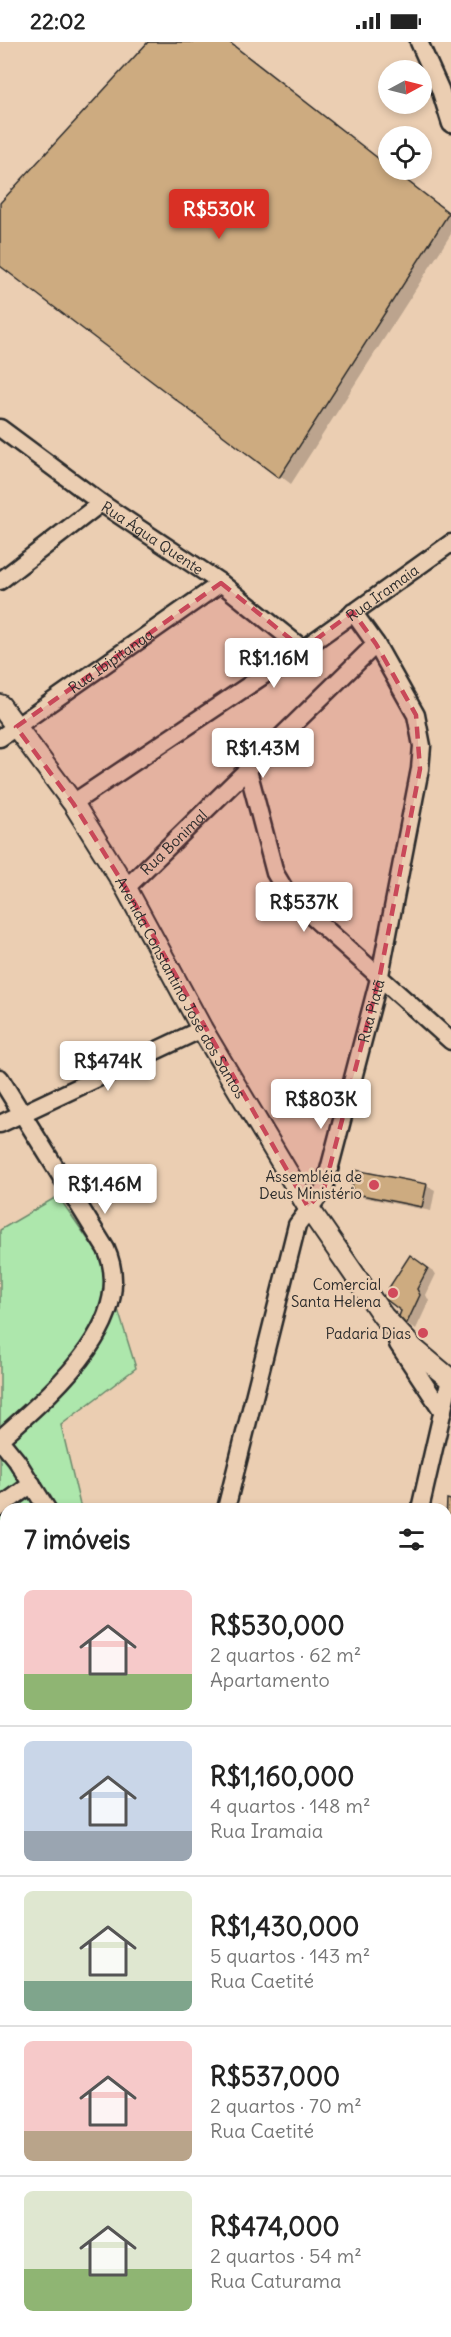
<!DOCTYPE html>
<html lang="pt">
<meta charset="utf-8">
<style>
body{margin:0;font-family:Delius,sans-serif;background:#f2f2f2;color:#222;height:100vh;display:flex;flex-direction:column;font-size:22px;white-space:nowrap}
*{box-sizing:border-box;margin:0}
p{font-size:20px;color:#767676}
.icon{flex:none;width:33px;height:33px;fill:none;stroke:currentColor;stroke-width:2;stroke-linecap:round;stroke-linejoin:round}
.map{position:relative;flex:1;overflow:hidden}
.sheet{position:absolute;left:0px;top:1461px;width:452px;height:834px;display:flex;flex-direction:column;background:#fff;border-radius:18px 18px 0 0;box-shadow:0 3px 9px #0003}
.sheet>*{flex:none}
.needle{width:39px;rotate:83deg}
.tools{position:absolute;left:378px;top:18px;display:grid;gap:12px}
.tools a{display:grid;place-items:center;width:54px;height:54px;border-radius:50%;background:#fff;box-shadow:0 3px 9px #0003;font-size:30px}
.price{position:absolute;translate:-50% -51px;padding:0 14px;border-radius:6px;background:#fff;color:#222;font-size:20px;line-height:39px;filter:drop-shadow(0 2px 3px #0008)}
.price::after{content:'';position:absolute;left:50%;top:36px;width:18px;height:14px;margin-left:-9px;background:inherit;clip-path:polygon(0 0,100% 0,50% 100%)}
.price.selected{background:#d93025;color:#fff}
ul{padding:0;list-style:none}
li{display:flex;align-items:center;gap:18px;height:150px;padding:0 24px}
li+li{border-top:2px solid #e0e0e0}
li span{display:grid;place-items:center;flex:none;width:168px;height:120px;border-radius:9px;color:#555}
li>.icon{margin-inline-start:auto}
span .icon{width:72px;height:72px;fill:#fffc;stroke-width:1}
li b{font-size:26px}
h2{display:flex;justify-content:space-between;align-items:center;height:72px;padding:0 24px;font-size:26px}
.status{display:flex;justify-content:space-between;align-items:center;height:42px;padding:0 30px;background:#fff;direction:ltr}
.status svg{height:16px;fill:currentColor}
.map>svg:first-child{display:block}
.green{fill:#ade7ac;stroke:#6c896c;stroke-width:1.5}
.shadow{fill:#0003}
.building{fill:#cdab80;stroke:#2b2b2b;stroke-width:1.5}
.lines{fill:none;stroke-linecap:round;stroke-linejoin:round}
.minor-casing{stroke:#2b2b2b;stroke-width:21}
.tertiary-casing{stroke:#2b2b2b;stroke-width:24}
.primary-casing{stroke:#2b2b2b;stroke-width:30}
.minor{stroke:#ebceb2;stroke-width:16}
.tertiary{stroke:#ebceb2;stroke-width:20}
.primary{stroke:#fedf80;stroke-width:26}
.marked{fill:#c94859;fill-opacity:0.2;stroke:#c94859;stroke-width:4.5;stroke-dasharray:12 8;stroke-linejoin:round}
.poi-dot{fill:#d1495b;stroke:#ebceb2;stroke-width:2}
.labels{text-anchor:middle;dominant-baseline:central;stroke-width:5;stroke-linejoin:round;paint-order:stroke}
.street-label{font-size:15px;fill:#2b2b2b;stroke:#ebceb2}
.poi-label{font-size:15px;fill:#2b2b2b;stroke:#ebceb2;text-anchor:end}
</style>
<div class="status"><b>22:02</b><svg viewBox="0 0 49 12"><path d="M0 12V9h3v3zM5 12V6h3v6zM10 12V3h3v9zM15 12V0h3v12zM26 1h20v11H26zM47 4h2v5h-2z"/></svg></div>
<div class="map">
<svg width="451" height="2295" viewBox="0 0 451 2295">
<rect width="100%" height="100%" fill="#ebceb2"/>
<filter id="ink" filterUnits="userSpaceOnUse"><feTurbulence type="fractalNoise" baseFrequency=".0167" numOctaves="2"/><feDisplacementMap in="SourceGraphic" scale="12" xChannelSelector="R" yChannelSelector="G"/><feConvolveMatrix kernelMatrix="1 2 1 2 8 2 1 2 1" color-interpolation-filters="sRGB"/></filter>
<g filter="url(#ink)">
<g class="green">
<polygon points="58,1154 103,1219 136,1326 61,1383 81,1467 6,1467 6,1637 0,1635 0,1188"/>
<polygon points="451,2191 451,2260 446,2253 446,2192"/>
</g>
<g class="shadow">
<polygon points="150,0 230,0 388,123 388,128 394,128 451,172 451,192 291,442 0,222 0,164"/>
<polygon points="426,1143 435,1148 431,1169 362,1155 353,1150"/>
<polygon points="411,1215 436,1232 426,1253 429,1259 416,1287 399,1277"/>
<polygon points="446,1486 451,1488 451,1521 446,1519"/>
<polygon points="144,2289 165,2289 164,2294"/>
</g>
<g class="building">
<polygon points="148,0 229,0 388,124 388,128 393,128 449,171 279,436 0,224 0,161"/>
<polygon points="355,1128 427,1142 422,1165 351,1151"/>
<polygon points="410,1213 428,1226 417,1247 420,1253 406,1283 398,1277 401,1269 383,1255"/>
<polygon points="447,1457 451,1458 451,1481 446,1479"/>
<polygon points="446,1484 451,1486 451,1518 446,1517"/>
</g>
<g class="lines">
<g class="minor-casing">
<g id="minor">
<polyline points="419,0 440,47 451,82"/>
<path id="s1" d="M0,386L101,461L221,541L303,607"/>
<polyline points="0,539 101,461"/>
<path id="s2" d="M0,696L221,541"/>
<polyline points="248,728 275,831 288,853 451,999"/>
<path id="s3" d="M73,761L303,607L451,501"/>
<path id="s4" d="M126,846L376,602"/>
<path d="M0,1036L106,1207C139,1280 48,1354 0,1397"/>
<polyline points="0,1082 202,987"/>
<polyline points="394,1289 398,1302 443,1370"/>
<polyline points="0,1398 17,1419 47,1467"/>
<polyline points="0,1465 32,1442"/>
<path id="s5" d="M226,1467L297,1183L324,1147L380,933L420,727L422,704L416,673L376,602L353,570"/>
<polyline points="420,1467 450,1337"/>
<polyline points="0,1705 6,1709"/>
<polyline points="446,1774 451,1776"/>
<polyline points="446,2187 451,2187"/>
<polyline points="446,2269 451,2277"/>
</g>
</g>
<g class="tertiary-casing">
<g id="tertiary">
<path id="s6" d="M0,663L73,761L126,846L202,987L308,1165L383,1274L414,1307L451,1338"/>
<polyline points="0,1938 6,1943"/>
<polyline points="0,1977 6,1979"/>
<polyline points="343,2289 347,2295"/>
</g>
</g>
<g class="primary-casing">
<g id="primary">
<polyline points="0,2221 6,2221"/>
<polyline points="288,2289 300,2295"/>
</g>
</g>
<use href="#minor" class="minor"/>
<use href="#tertiary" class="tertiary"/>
<use href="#primary" class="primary"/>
</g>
</g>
<path class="marked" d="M221,541L303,607L353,570L376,602L416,673L420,727L380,933L324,1147L308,1165L126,846L73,761L16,685Z"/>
<g class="poi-dot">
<circle cx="374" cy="1143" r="6"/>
<circle cx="393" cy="1251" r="6"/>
<circle cx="423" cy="1291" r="6"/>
</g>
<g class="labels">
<g class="street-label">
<text stroke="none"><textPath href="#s1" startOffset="188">Rua Água Quente</textPath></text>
<text stroke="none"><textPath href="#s3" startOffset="374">Rua Iramaia</textPath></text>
<text stroke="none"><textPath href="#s2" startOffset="135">Rua Ibipitanga</textPath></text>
<text stroke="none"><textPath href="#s4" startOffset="66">Rua Bonimal</textPath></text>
<text stroke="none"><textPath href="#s6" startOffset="336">Avenida Constantino José dos Santos</textPath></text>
<text stroke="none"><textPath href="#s5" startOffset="522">Rua Piatã</textPath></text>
</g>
<g class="poi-label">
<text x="362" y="1134">Assembléia de<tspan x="362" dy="17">Deus Ministério</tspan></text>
<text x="381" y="1242">Comercial<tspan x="381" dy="17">Santa Helena</tspan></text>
<text x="411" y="1291">Padaria Dias</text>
</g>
</g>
</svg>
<div class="tools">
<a><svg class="needle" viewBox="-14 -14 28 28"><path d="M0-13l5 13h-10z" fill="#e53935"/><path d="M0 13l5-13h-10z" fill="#767676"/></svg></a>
<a><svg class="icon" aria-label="locate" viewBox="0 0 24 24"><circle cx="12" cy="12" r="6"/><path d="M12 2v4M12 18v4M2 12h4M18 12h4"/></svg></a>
</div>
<b class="price selected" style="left:219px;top:198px">R$530K</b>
<b class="price" style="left:274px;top:647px">R$1.16M</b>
<b class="price" style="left:263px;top:737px">R$1.43M</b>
<b class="price" style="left:304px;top:891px">R$537K</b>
<b class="price" style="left:108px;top:1050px">R$474K</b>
<b class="price" style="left:321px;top:1088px">R$803K</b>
<b class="price" style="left:105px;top:1173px">R$1.46M</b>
<section class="sheet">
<h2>7 imóveis<svg class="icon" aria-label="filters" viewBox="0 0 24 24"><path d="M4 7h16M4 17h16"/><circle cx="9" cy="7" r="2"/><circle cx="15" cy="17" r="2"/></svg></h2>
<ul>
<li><span style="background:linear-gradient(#f6c9c9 70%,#8fb573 0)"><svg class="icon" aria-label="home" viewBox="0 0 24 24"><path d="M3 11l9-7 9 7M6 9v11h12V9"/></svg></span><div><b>R$530,000</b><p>2 quartos · 62 m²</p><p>Apartamento</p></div></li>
<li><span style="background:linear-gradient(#c9d6e8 75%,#9aa5b1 0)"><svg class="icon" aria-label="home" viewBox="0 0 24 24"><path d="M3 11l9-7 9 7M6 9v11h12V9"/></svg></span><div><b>R$1,160,000</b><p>4 quartos · 148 m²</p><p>Rua Iramaia</p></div></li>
<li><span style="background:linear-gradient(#dfe7d0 75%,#7fa58c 0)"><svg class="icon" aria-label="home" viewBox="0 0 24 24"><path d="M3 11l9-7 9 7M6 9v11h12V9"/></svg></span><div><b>R$1,430,000</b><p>5 quartos · 143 m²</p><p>Rua Caetité</p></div></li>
<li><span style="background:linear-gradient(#f6c9c9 75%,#b9a48a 0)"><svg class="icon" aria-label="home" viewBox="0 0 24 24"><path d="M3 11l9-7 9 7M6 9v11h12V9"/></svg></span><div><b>R$537,000</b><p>2 quartos · 70 m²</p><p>Rua Caetité</p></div></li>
<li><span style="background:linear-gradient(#dfe7d0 65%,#8fb573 0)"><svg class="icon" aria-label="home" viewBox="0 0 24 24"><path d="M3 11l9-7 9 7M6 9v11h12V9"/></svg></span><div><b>R$474,000</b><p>2 quartos · 54 m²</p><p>Rua Caturama</p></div></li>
</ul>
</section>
</div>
